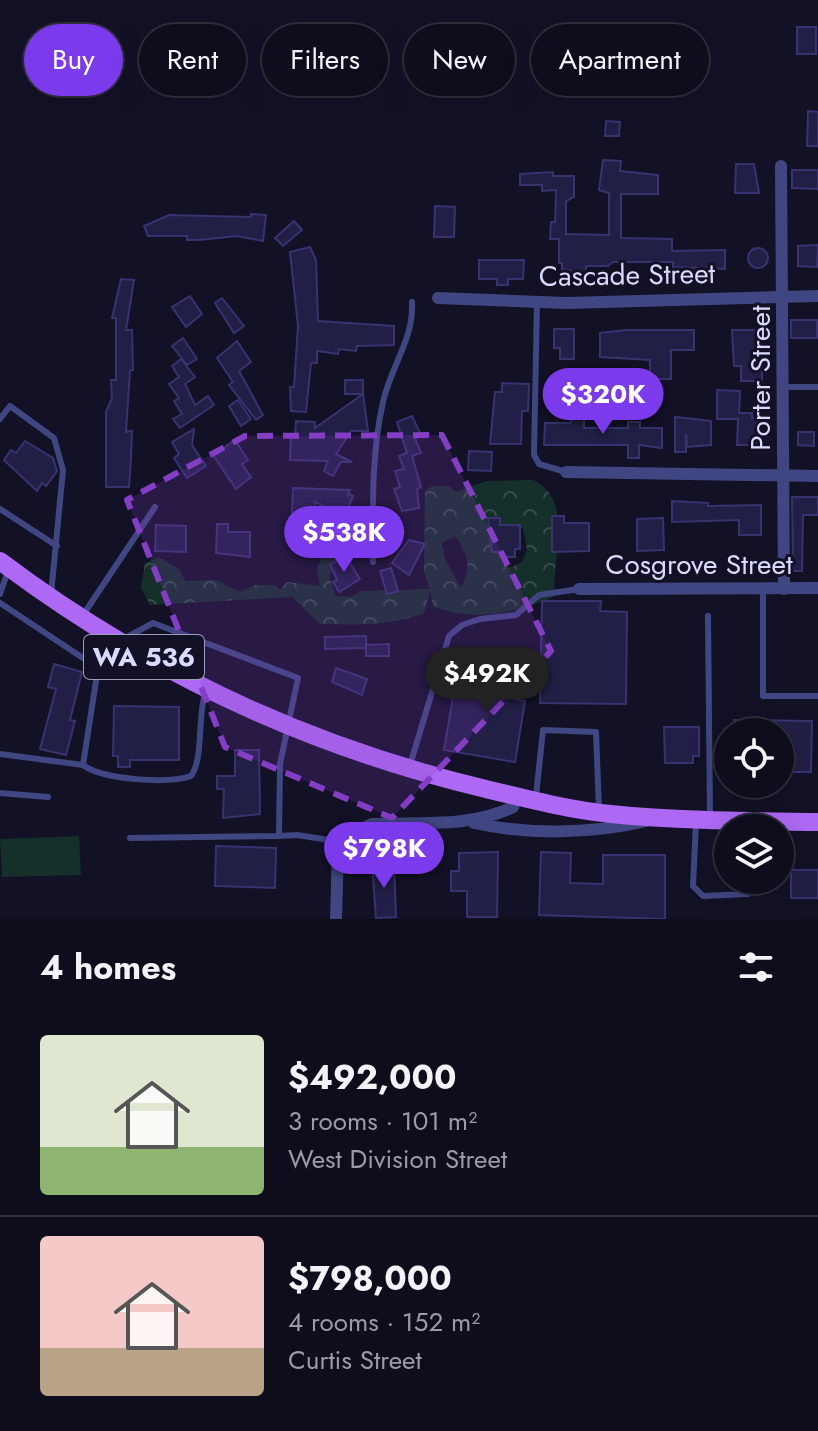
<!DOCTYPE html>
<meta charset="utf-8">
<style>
body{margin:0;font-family:Jost,sans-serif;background:#171625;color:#f1f3f6;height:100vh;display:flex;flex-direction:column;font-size:30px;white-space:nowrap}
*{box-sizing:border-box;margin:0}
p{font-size:26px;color:#9b9ca3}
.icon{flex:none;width:44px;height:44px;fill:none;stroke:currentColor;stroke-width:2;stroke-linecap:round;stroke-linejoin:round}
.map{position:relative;height:919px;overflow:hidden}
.panel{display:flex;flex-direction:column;background:#0e0d1c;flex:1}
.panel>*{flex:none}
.top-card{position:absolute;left:24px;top:24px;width:770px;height:72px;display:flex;gap:16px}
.fabs{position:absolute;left:714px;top:718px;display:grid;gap:16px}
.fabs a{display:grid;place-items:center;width:80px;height:80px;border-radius:50%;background:#0e0d1c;box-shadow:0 8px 32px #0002,0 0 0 2px #2e2d3b;font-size:40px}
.price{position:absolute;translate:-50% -68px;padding:0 18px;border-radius:28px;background:#7c3aed;color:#fff;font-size:26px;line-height:52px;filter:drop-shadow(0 2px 4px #0008)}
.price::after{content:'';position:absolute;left:50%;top:48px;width:24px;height:18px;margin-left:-12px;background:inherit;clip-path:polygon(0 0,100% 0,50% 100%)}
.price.active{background:#222;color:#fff}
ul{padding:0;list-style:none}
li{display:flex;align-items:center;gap:24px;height:200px;padding:0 40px}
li+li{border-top:2px solid #2e2d3b}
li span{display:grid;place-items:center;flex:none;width:224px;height:160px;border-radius:8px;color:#555}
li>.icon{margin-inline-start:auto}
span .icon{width:96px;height:96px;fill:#fffc;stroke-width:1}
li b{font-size:34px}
h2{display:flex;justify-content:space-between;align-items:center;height:96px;padding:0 40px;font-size:34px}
.tag{padding:0 28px;border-radius:36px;background:#0e0d1c;box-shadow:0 8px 32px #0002,0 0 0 2px #2e2d3b;font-size:28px;line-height:72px}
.tag.active{background:#7c3aed;color:#fff}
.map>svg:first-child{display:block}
.grass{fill:#152f2b}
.forest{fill:url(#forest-crowns);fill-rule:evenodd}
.building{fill:#211f45;stroke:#37336f;stroke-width:2}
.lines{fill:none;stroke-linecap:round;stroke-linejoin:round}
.service{stroke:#404681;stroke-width:6}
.minor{stroke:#404681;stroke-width:12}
.primary{stroke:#ad69f3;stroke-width:18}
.marked{fill:#843dc5;fill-opacity:0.2;stroke:#843dc5;stroke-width:6;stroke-dasharray:16 10;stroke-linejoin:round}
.labels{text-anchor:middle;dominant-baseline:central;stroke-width:6;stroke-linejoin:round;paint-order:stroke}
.shield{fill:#121126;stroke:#9d9ebc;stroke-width:2}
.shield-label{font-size:26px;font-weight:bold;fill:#d9dafc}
.street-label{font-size:28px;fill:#d9dafc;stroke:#121126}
</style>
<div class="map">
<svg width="818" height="919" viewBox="0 0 818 919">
<defs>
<pattern id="forest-crowns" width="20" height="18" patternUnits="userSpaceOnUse" patternTransform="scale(2)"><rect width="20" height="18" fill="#152f2b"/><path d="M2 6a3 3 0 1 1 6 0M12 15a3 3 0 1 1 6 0" fill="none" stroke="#364d4b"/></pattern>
</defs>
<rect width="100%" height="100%" fill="#121126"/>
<polygon class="grass" points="79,836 81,875 2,877 0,839"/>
<path class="forest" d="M533,480C576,500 550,562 555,596C518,613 472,623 433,606L430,591L424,613C392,626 355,625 320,624L292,597L150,605L141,588L145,563L159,557L179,569L185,581L216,580L240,592L255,585H275L280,590L287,582L320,586L317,567L326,551L343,552L329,576L336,596L351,597L361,591L430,589L424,572L425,491L432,486H449L456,492L486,481ZM523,528L527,550L522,562L509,568L492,546L495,529ZM455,536C469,555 471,567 461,588L445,559L442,543Z"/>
<g class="building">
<rect x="797" y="27" width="19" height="27"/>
<polygon points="635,71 636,91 596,93 595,73"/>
<polygon points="808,111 818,112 818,146 807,146"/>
<polygon points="606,121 620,122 619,136 605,136"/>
<polygon points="603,160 621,161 620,171 658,175 658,194 621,194 621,238 672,239 672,251 725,250 725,269 673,267 673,262 613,262 608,266 586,266 586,274 562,269 562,263 559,263 559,239 550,239 551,222 555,222 556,190 542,191 542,185 520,185 520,174 553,172 553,176 574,176 574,197 566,201 566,234 609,235 609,193 599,190"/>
<polygon points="736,164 754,164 759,193 735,193"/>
<polygon points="792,170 818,170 818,189 792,188"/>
<polygon points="435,206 455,207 454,237 434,237"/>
<polygon points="251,214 266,215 263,241 237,236 199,240 187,240 187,236 148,236 144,226 169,215 251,217"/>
<polygon points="294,221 302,230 283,246 275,238"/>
<polygon points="818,245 817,267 798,266 798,246"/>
<polygon points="310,247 316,260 318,321 394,326 394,345 357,346 356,351 339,349 338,354 317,351 317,363 311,363 306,412 291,411 290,387 294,387 298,326 290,252"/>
<circle cx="758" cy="258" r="10"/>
<polygon points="479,260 524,260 523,279 508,279 508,285 497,285 497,279 479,279"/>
<polygon points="121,279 134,280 126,330 132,330 133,370 130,370 126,432 132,431 131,457 129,487 106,487 106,412 112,398 111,380 116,380 116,318 112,318"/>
<polygon points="190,296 202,314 186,327 172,307"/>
<polygon points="222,298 244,326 234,333 215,303"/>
<rect x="791" y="320" width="26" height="18"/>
<polygon points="554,329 574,329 574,359 560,359 560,348 554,348"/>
<polygon points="626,330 694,330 694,350 671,350 671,379 650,379 650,360 600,357 600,333"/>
<polygon points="732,330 758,330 758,340 762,340 762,381 741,381 741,366 734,366"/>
<polygon points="183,338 197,359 187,365 172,346"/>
<polygon points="237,341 251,362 239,371 263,415 256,420 229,385 233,382 217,358"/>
<polygon points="181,359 195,377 185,384 195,405 208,396 214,405 180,428 173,419 182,414 174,401 179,398 169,384 179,377 172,366"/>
<rect x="345" y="380" width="18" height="14"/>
<polygon points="502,383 529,384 528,411 522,411 521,444 490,444 495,392 502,392"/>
<polygon points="717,390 740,391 739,413 752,413 752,418 756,418 756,445 737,445 738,419 717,419"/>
<polygon points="363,394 368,431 351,431 336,454 352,462 341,462 333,476 324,471 328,461 290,460 291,436 295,437 296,421 315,422 315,428"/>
<polygon points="238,400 251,419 241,426 229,406"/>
<polygon points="412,416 421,435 415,438 421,453 412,456 421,487 417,489 419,508 402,511 394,489 400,487 395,471 404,469 399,456 407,453 397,422"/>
<polygon points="571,416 584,416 584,428 628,428 628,422 640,422 640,428 662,428 662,448 639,445 639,458 628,458 628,445 544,445 545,423 571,423"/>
<polygon points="675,417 711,421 711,445 687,447 686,434 686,452 675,452"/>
<polygon points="194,429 192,445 206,466 187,478 174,458 179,454 172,442"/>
<polygon points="798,432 814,432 814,446 798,445"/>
<polygon points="235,440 248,460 242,464 251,477 236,489 213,455"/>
<polygon points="25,441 53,458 57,471 46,486 42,483 37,491 4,460 11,450 16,453"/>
<polygon points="469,451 492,452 491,471 468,470"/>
<polygon points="293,488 350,490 348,494 353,496 345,516 315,502 314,514 292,512"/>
<polygon points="792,497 818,497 818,515 803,515 802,571 793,571"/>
<polygon points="672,501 708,503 708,506 761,505 761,535 739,535 739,520 672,522"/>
<polygon points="552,516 564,516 564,523 589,523 589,551 552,552"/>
<polygon points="488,518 500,518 500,525 520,525 520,549 515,549 515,557 501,557 500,552 492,552"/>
<polygon points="663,518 664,550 637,551 637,519"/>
<polygon points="217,524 228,524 228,532 250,532 250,557 216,553"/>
<polygon points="156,525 186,526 186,552 155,551"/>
<polygon points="409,540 425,544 409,575 392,563"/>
<polygon points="346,557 360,579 339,592 333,582 337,580 330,564"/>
<polygon points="391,568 398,591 387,594 380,571"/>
<polygon points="542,601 601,601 600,611 627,612 626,704 540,703"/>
<polygon points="366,636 366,648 325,649 325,637"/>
<polygon points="389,644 389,656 366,656 366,645"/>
<polygon points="480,661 518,667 512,698 525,701 515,762 444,750 455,685 475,688"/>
<polygon points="54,664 82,672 70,720 75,721 66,755 40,749 56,689 48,687"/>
<polygon points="336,668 367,679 362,695 332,682"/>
<polygon points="114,706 179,707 179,760 130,760 130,767 118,767 118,756 113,756"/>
<polygon points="734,720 812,721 811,772 780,772 780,732 734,732"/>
<polygon points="664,727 699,727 699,756 693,756 693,763 665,763"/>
<polygon points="235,750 259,750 260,814 223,818 224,789 217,789 217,776 235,776"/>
<polygon points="216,846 276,848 275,888 215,886"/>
<polygon points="498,852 497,917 467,917 467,891 451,891 451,871 459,871 459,853"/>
<polygon points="541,852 571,853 570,883 603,884 603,855 665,855 665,919 539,915"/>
<polygon points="394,863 396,917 376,918 372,864"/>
<rect x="791" y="870" width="27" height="28"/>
</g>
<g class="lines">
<g class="service">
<polyline points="537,302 534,455 539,464 566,472"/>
<polyline points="784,387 818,387"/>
<polyline points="0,419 10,406 54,438 63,470 51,595"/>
<polyline points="0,509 57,546"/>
<path d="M373,562C373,508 371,455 383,402C391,366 414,339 412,302"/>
<polyline points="763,589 763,696 818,696"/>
<polyline points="0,594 8,571"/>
<polyline points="0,603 98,668 83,765 0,754"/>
<polyline points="83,615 155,507"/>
<polyline points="708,616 710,816"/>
<polyline points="98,668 118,642 153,623 298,678 280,764 279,836 130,838"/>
<path d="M83,765C103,780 168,784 191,776C204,759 197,713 206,690"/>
<polyline points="410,765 449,636 462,625 480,619 516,615 539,595 579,589"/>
<polyline points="0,793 48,797"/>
<polyline points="536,796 543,730 596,732 599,809"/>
<polyline points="696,822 693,886 703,896 748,894 756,880"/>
<polyline points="279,836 297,835 342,842"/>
</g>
<g class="minor">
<polyline points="781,166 784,589"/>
<polyline points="438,298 566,303 818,296"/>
<polyline points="566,472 818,476"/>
<polyline points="579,589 818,588"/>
<path d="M474,823C528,835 592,834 646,821"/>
<path d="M336,919L338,849L347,836L372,824C419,822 470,828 513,807L517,796"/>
</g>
<path class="primary" d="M0,561C146,671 309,747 486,789C527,799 570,810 611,814C680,821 749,821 818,822"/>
</g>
<path class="marked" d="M442,435L551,651L392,818L225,747L127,500L245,436Z"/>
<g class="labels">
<rect class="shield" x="84" y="635" width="120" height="44" rx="6"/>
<g class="shield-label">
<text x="144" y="657">WA 536</text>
</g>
<g class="street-label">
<text transform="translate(627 275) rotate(-1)">Cascade Street</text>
<text transform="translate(760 378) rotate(-90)">Porter Street</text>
<text x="699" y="564">Cosgrove Street</text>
</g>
</g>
</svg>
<div class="fabs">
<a><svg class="icon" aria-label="locate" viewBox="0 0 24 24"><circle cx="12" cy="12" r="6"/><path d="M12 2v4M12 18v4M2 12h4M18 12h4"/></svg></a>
<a><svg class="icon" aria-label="layers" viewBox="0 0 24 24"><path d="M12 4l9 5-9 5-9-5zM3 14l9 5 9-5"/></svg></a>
</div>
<b class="price" style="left:603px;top:436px">$320K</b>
<b class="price" style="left:344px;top:574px">$538K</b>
<b class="price active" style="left:487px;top:715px">$492K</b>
<b class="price" style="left:384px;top:890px">$798K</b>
<div class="top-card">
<a class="tag active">Buy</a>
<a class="tag">Rent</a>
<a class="tag">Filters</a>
<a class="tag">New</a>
<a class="tag">Apartment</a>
</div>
</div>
<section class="panel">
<h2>4 homes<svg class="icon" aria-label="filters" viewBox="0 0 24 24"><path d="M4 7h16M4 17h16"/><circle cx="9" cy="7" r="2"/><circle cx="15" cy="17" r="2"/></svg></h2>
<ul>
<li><span style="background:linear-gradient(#dfe7d0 70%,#8fb573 0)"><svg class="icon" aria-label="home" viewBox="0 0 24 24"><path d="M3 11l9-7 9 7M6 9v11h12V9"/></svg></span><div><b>$492,000</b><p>3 rooms · 101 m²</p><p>West Division Street</p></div></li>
<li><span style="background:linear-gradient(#f6c9c9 70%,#b9a48a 0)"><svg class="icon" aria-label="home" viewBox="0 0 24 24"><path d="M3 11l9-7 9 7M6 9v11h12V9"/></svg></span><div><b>$798,000</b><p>4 rooms · 152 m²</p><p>Curtis Street</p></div></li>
</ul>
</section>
